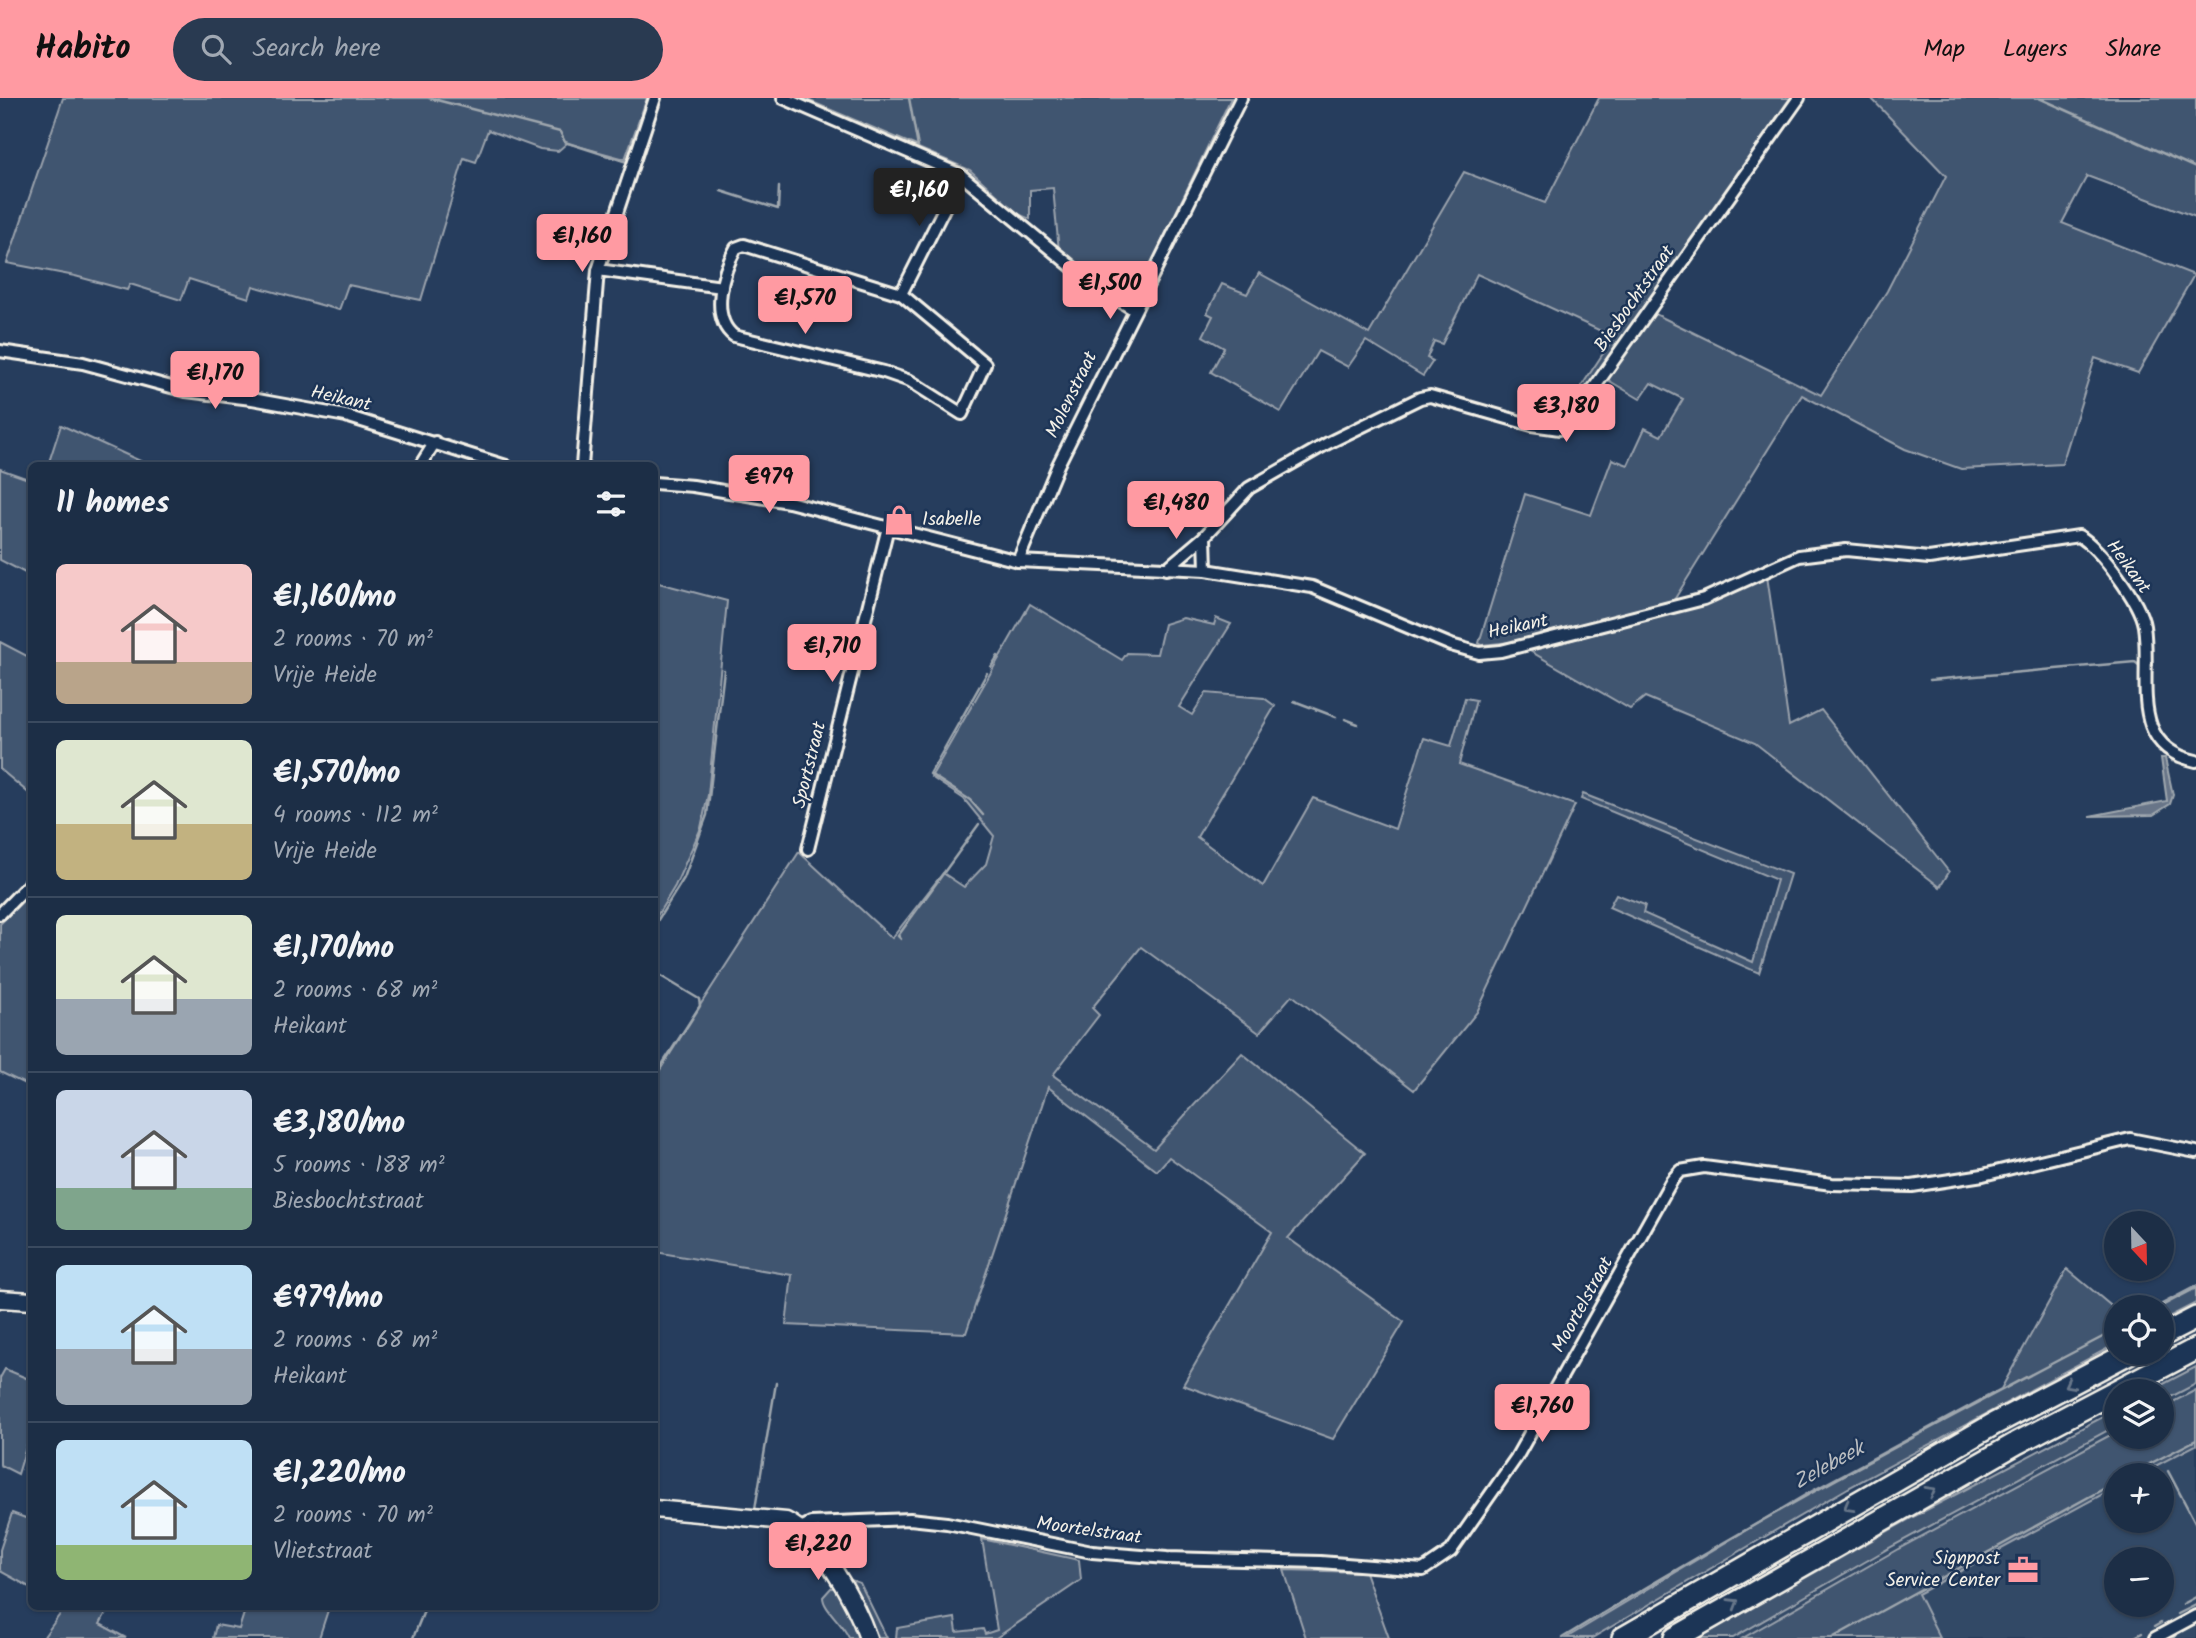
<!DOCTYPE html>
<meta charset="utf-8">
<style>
body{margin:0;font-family:Kalam,sans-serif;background:#293a51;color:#f1f3f6;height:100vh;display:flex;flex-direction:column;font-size:26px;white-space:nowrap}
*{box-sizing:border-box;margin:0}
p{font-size:23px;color:#a0a8b3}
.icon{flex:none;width:38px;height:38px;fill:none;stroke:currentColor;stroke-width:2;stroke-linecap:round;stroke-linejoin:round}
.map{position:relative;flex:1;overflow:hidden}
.sheet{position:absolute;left:28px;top:364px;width:630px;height:1148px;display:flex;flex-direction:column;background:#1c2e46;border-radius:10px;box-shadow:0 2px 5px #0004,0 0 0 2px #3a4a5f}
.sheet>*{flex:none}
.needle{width:46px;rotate:158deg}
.controls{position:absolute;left:2104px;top:1113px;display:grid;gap:14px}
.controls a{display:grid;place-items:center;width:70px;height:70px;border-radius:50%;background:#1c2e46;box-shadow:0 2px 5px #0004,0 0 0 2px #3a4a5f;font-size:35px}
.price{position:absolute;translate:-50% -60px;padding:0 16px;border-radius:7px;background:#ff9aa2;color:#111;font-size:23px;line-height:46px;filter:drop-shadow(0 2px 4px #0008)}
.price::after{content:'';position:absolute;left:50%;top:42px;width:21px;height:16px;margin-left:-10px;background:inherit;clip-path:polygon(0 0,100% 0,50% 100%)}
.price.on{background:#222;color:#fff}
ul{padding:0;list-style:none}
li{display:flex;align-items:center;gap:21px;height:175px;padding:0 28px}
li+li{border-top:2px solid #3a4a5f}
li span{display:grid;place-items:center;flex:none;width:196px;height:140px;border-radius:10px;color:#555}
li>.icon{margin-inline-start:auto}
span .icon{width:84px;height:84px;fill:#fffc;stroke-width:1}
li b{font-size:30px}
h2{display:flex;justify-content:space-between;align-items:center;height:84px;padding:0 28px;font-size:30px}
header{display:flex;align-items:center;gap:42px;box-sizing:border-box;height:98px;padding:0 35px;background:#ff9aa2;color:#111}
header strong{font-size:33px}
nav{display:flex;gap:38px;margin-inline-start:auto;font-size:24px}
.search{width:490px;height:63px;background:#293a51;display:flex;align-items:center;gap:18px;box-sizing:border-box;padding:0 24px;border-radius:38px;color:#a0a8b3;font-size:26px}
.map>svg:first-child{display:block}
.built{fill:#334966;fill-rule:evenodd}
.green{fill:#40546f;stroke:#9aa2ac;stroke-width:2}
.water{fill:#677588;stroke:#9fa7ae;stroke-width:2}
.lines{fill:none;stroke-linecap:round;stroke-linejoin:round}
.stream{stroke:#9fa7ae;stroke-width:2.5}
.street-casing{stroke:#f4f1e8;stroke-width:16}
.secondary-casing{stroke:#f4f1e8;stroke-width:21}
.highway-casing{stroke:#f4f1e8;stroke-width:26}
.street{stroke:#1d3557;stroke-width:10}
.secondary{stroke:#1d3557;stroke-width:16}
.highway{stroke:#1d3557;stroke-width:21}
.oneway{stroke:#68778a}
.labels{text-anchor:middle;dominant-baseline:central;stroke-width:5;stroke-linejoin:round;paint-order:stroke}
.street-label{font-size:19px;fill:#f4f1e8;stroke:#1d3557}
.poi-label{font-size:19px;fill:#f4f1e8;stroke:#1d3557;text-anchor:start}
.water-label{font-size:21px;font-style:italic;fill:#bcbfc2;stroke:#1d3557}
</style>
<header>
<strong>Habito</strong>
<div class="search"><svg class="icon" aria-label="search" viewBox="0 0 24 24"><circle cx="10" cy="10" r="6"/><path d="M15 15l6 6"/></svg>Search here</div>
<nav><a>Map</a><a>Layers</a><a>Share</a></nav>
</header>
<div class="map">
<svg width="2196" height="1540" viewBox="0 0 2196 1540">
<rect width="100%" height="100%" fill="#263d5d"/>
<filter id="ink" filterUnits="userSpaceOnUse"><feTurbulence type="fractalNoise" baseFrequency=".0143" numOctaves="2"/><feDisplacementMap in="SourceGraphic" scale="14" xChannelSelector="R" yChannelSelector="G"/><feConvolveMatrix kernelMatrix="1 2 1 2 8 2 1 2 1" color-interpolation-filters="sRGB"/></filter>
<g filter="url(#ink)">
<path class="built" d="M2196,1286V1540H1733L1889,1450L2116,1328V1339H2161V1304ZM2116,1377H2161V1423H2116ZM2116,1461H2161V1507H2116Z"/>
<g class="green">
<polygon points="63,0 647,0 625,61 567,45 558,53 540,51 488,32 476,64 464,60 421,202 348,187 339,212 253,188 249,200 189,181 181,202 130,186 127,192 75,178 7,165"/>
<polygon points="801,0 1231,0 1136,197 1126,201 1059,153 1053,90 1030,92 1030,121 1018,116 970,72"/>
<polygon points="1599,0 1790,0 1645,211 1821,297 1887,193 1946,78 1871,0 2196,0 2196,119 2087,78 2062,125 2194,177 2138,275 2095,260 2062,366 1961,371 1905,351 1802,297 1674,502 1511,544 1482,547 1479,545 1525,396 1591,417 1612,361 1628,367 1645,330 1661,338 1683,301 1651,285 1640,301 1608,282 1587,309 1573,301 1614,239 1477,176 1442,246 1434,243 1427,260 1433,263 1423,278 1366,243 1348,269 1318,253 1281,314 1211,274 1224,250 1203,238 1213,218 1207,215 1222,186 1247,196 1259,175 1369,236 1464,74 1545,105"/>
<polygon points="61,327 149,367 48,367"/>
<polygon points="0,371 31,382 31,478 0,462"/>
<polygon points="1767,478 1789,628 1821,612 1949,774 1940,789 1755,645 1645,599 1630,611 1530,553 1709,505"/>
<polygon points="655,484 727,503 708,697 701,730 675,788 655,821"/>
<polygon points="1030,506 1122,562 1127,555 1157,556 1164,526 1183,520 1214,527 1216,520 1231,526 1179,609 1192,617 1206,595 1264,600 1275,608 1197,739 1263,788 1313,700 1395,731 1424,640 1451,648 1465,600 1476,602 1459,666 1575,707 1477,914 1414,992 1292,897 1259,935 1141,849 1092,910 1099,917 1053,977 1154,1051 1242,955 1365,1055 1288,1140 1404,1224 1333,1341 1183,1287 1272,1134 1169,1059 1157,1073 1048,989 966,1235 786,1227 792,1177 655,1154 655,977 799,754 892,840 943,775 964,789 986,766 994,738 964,701 931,679"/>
<polygon points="0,544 31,560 31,697 0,671"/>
<polygon points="1583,696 1790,776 1759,875 1609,809 1616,796 1645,807 1643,815 1753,864 1777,782 1581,701"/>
<polygon points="31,795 31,989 0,974 0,826"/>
<polygon points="2067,1171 2116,1212 2116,1246 1848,1390 1592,1540 1566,1540 1808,1395 2001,1291"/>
<polygon points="2196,1188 2196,1205 2161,1223 2161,1209 2156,1209"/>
<polygon points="2196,1269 2196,1286 2161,1304 2161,1293 2150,1293"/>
<polygon points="5,1271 31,1282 31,1333 18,1376 0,1367 0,1280"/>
<polygon points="2196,1292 2196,1347 2138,1377 2116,1377 2116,1389 1918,1496 1940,1540 1743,1540 1898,1451 2116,1334 2116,1339 2161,1339 2161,1310"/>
<polygon points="2116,1312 2116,1328 1889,1450 1733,1540 1699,1540 1915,1418"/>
<polygon points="12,1415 31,1422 31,1490 0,1473 0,1452"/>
<polygon points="982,1441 1079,1462 1081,1482 996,1540 896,1540 897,1530 955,1520 957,1534 983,1531 985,1536 997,1532"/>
<polygon points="1284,1472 1365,1474 1389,1540 1306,1540"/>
<polygon points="851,1482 860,1485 887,1540 874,1540 848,1487"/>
<path d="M831,1490H836L862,1540H849C843,1525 823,1511 823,1499Z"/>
<polygon points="66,1508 109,1509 100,1526 126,1540 43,1540"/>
<polygon points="246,1509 246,1508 329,1509 319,1540 213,1540 216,1527 239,1531"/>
</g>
<polygon class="water" points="2161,660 2165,660 2173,697 2170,706 2153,717 2090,718 2167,703"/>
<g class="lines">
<g class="stream">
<polyline points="429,0 560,34 565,44 627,64"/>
<polyline points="802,0 918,49 909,0"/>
<polyline points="2039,0 2196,70"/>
<polyline points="721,93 778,111 779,89"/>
<polyline points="991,569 998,558"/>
<polyline points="1930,582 2135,564 2141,569"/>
<polyline points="1294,603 1336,619"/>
<polyline points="1345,621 1358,626"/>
<polyline points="2147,631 2159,654"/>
<polyline points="2172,663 2196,668"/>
<polyline points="983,717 970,702 930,676 987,575"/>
<polyline points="654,828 684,780 707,717 724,572"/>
<polyline points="901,841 898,838 979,726"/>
<polyline points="654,874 699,901 700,908 659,973"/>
<polyline points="2160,1209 2196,1190"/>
<polyline points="2168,1373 2196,1426"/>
<polyline points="2128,1377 2196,1342"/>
<polyline points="743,1411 755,1411 776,1285"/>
<polyline points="2183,1506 2196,1499"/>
<polyline points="2178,1516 2196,1507"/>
<polyline points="2154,1529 2161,1525"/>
<polyline points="413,1540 426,1508"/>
<path d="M1562,1540C1742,1430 1928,1330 2116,1232"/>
<polyline points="1832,1540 2116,1384"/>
<polyline points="2133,1540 2142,1535"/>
<polyline points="2173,1540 2175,1539"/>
</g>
<g class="street-casing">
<g id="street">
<polyline points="783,0 961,77 1094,187 1133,211"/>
<path d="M744,147L901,196L985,266L962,316L910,283L884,274L734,238C709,219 723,173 736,150Z"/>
<polyline points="598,172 722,189"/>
<polyline points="901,196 961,77"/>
<polyline points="0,253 83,265 186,293 252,301 346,318 506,368"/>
<polyline points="420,368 435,344"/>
<polyline points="582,368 598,172 655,0"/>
<path d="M654,385L693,388L789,404L1018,463L1206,472L1312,489L1451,547L1479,555L1501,553L1704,501L1799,458L1846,452L1929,460L2079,438C2100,450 2140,504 2144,528C2152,579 2126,648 2196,663"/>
<polyline points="1018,463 1058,367 1241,0"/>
<polyline points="1166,471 1205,438"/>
<polyline points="1206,472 1205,438 1249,390 1328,345 1420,300 1430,298 1532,327 1560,331 1594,290 1799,0"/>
<polyline points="808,751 888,429"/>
<polyline points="0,816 32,783"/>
<polyline points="801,1430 811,1425 910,1421 947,1425 1092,1454 1167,1460 1320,1464 1423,1472 1451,1453 1516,1360 1672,1082 1680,1073 1704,1069 1832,1086 1912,1088 1983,1077 2130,1041 2196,1054"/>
<polyline points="2155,1540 2196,1518"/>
</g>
</g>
<g class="secondary-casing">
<g id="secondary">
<polyline points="0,1201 32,1203"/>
<path d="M654,1411L786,1423C820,1439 856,1505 868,1540"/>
</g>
</g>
<g class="highway-casing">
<g id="highway">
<polyline points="2161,1238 2196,1220"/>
<polyline points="1623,1540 1994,1326 2129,1255"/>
<polyline points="1675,1540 2017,1345 2196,1251"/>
</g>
</g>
<use href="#street" class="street"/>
<use href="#secondary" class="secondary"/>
<use href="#highway" class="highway"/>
</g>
<defs><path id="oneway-chevron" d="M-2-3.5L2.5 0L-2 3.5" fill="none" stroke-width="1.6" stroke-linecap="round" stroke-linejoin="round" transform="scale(1.75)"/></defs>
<g class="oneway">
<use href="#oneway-chevron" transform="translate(2069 1286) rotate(152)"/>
<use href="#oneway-chevron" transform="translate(1931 1393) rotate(-29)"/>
<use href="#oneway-chevron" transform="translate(1848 1409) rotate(150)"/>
<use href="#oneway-chevron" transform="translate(1734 1505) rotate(-31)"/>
</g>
</g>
<defs>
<g id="shop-bare" transform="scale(2.415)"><path d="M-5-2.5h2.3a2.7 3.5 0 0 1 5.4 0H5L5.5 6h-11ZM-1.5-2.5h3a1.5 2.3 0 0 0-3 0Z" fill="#ff9aa2" stroke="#1d3557" stroke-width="2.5" paint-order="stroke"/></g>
<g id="office-bare" transform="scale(2.415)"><path d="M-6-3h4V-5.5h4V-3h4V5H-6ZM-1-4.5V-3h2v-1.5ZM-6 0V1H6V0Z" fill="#ff9aa2" stroke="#1d3557" stroke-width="2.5" paint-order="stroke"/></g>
</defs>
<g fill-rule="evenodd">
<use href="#shop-bare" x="899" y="422"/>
<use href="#office-bare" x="2023" y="1472"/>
</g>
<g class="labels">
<g class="street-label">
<text transform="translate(1635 201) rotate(-55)">Biesbochtstraat</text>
<text transform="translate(1072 297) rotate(-64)">Molenstraat</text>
<text transform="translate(341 301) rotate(13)">Heikant</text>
<text transform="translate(2128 469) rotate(54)">Heikant</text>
<text transform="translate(1518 529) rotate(-12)">Heikant</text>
<text transform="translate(810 667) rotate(-76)">Sportstraat</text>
<text transform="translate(1583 1207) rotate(-61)">Moortelstraat</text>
<text transform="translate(1089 1433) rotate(8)">Moortelstraat</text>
</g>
<g class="poi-label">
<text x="922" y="422">Isabelle</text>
<text x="2000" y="1461" text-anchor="end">Signpost<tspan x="2000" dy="22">Service Center</tspan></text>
</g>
<g class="water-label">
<text transform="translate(1829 1368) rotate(-29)">Zelebeek</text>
</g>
</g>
</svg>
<div class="controls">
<a><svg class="needle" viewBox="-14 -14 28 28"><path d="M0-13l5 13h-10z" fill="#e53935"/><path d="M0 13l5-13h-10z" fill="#a0a8b3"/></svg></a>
<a><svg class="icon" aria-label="locate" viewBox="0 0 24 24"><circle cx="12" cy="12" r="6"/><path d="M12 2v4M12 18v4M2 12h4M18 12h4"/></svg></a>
<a><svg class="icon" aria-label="layers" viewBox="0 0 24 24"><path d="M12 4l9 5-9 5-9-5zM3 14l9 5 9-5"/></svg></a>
<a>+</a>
<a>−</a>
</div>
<b class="price on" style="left:919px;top:130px">€1,160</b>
<b class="price" style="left:582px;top:176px">€1,160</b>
<b class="price" style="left:1110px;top:223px">€1,500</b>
<b class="price" style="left:805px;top:238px">€1,570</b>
<b class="price" style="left:215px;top:313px">€1,170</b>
<b class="price" style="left:1566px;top:346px">€3,180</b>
<b class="price" style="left:769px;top:417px">€979</b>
<b class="price" style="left:1176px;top:443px">€1,480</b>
<b class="price" style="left:832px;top:586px">€1,710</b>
<b class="price" style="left:1542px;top:1346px">€1,760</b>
<b class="price" style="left:818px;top:1484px">€1,220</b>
<section class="sheet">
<h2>11 homes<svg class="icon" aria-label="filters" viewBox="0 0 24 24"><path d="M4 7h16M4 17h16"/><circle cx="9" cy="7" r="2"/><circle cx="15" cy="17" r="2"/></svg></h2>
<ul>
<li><span style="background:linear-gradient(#f6c9c9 70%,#b9a48a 0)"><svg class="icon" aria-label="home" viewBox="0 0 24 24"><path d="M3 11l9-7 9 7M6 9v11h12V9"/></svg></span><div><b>€1,160/mo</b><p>2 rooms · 70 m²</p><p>Vrije Heide</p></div></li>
<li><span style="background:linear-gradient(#dfe7d0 60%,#c2b280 0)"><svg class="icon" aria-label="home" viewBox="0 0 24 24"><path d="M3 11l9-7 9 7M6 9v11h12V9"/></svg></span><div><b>€1,570/mo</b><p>4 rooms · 112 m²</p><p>Vrije Heide</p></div></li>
<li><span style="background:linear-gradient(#dfe7d0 60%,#9aa5b1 0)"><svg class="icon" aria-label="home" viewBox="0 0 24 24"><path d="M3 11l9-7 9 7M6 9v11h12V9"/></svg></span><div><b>€1,170/mo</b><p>2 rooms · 68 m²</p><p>Heikant</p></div></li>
<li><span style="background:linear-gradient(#c9d6e8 70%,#7fa58c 0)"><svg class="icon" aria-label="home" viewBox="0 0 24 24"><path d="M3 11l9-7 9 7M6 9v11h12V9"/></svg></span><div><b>€3,180/mo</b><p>5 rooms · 188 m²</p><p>Biesbochtstraat</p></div></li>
<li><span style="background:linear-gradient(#bfe0f5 60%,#9aa5b1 0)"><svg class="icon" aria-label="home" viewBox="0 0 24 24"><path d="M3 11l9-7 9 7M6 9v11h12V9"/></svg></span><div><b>€979/mo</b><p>2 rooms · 68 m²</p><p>Heikant</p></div></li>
<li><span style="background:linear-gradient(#bfe0f5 75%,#8fb573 0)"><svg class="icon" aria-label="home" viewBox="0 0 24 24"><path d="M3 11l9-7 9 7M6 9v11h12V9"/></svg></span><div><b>€1,220/mo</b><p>2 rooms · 70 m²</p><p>Vlietstraat</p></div></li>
</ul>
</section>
</div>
